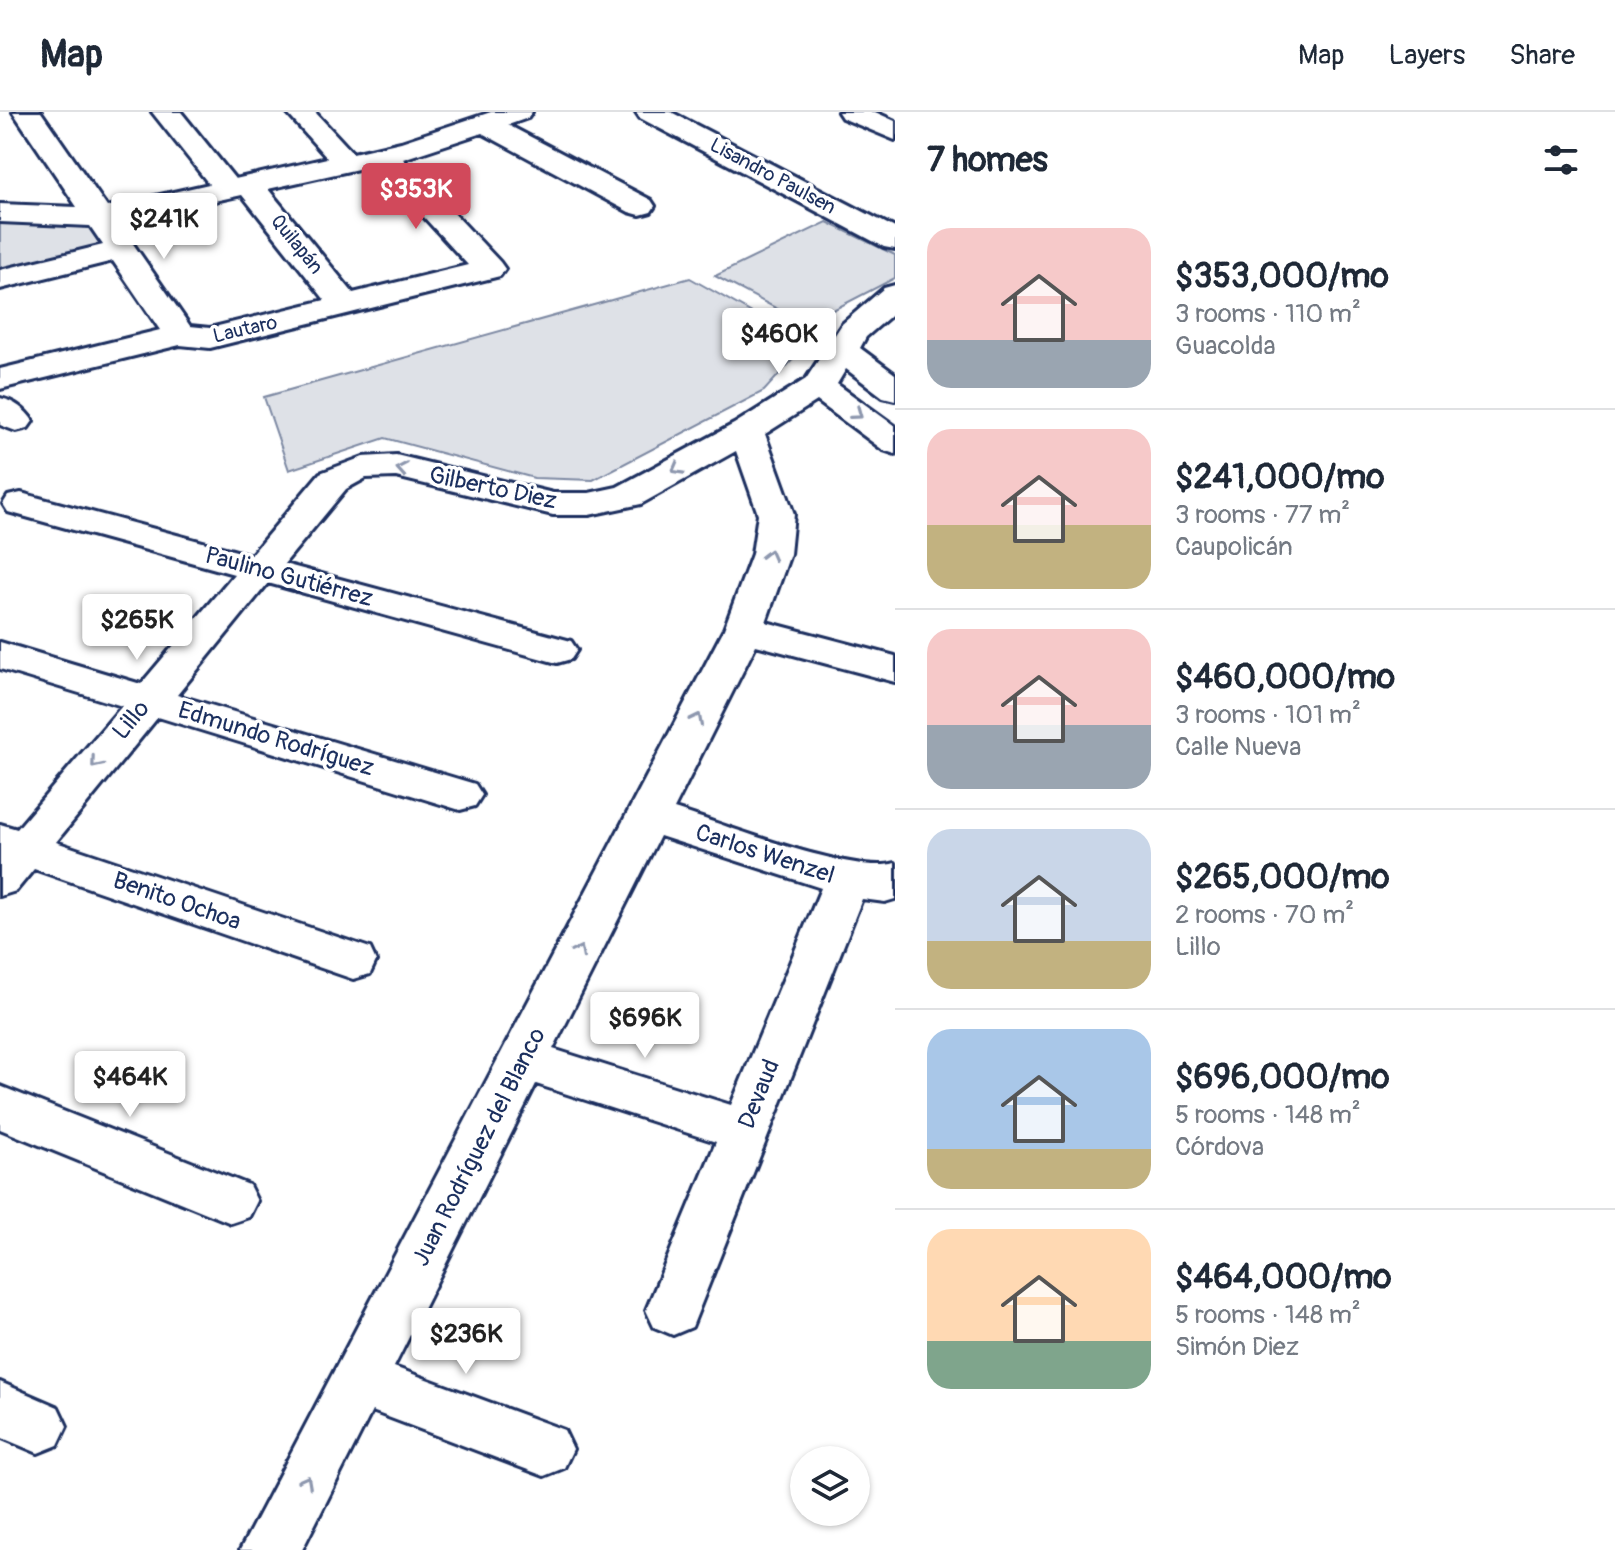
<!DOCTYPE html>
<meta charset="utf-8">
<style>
body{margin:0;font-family:Pangolin,sans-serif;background:#f6f6f7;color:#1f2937;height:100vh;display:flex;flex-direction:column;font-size:30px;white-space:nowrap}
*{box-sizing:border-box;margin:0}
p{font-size:26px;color:#747a83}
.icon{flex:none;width:44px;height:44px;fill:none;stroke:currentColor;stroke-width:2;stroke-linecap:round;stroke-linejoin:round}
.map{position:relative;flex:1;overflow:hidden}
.sheet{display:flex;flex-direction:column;background:#fff;width:720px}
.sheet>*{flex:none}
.tools{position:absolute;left:790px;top:1334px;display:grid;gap:16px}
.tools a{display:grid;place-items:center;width:80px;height:80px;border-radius:50%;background:#fff;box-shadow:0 2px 6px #0004;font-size:40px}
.price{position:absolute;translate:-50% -68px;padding:0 18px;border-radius:8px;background:#fff;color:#222;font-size:26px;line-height:52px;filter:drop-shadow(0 2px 4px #0008)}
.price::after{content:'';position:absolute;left:50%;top:48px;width:24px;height:18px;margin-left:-12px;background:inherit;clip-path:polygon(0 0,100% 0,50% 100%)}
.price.on{background:#d1495b;color:#fff}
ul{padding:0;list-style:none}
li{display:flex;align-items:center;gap:24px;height:200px;padding:0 32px}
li+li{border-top:2px solid #e0e1e3}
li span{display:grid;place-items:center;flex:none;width:224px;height:160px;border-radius:24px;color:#555}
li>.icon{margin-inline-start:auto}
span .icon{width:96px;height:96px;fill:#fffc;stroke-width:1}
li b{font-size:34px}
h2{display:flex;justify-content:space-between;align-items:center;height:96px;padding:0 32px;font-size:34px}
header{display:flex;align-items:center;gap:48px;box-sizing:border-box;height:112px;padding:0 40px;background:#fff;border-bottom:2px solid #e0e1e3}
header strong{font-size:38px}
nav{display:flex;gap:44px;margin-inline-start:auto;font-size:28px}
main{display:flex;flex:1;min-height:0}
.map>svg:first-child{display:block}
.green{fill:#dee1e7;stroke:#7c88a2;stroke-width:2}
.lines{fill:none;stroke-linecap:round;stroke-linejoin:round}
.minor-casing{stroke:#1b2f5e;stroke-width:6}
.minor{fill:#fff;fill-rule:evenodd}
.oneway{stroke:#8d97ae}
.labels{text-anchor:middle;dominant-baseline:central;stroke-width:7;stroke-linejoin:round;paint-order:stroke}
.far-street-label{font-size:20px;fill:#1b2f5e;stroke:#fff}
.street-label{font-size:24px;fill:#1b2f5e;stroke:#fff}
</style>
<header>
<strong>Map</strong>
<nav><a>Map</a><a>Layers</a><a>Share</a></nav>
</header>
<main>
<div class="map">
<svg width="895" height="1438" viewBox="0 0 895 1438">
<rect width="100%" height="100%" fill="#fff"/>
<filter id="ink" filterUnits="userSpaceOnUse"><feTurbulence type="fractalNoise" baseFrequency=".0125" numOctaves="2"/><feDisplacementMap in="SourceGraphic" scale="16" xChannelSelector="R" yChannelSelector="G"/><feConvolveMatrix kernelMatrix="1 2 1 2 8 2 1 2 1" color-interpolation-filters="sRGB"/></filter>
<g filter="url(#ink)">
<g class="green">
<polygon points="0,103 98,107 119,136 0,166"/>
<polygon points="827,110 895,143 895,166 806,212 715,164"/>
<polygon points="690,166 807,232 764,279 593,368 534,366 385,326 289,358 264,285"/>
</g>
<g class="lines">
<g class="minor-casing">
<g id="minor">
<path d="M13,0H41L107,95L209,72L152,0H181L235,67L327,46L286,0H315L353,41L401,30L491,0H532L528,6L508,13L651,88L655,94L651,100L640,103L629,100L482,21L403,47L500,150L505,157L500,164L210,236L180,233L0,277V257L160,218L113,149L0,177V158L103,133L90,114L0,110V92L77,95ZM376,53L468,153L353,181L268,77ZM242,83L325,188L210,216L190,214L118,110Z"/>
<polygon points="636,0 671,0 895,116 895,137 884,135 640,6"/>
<polygon points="838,0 875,0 895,9 895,28 842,6"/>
<path d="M895,173V200L866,225L860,236L895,262V288L883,285L846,257L837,272L895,314V342L883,338L817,289L765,322L794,402L790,442L766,510L895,544V570L756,533L674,697C721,711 854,764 895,751V787L885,790L862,787L692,1215L673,1223L654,1215L646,1198L716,1030L536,972L394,1255L564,1318L573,1337L564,1356L544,1364L372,1299L302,1438H240L724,517L752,442L758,402L736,339L641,392L589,403H553L396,365L366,366L346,377L284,452L571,529L577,538L571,547L557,551L268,471L177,583L475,672L482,683L475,694L460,698L158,605L56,730L370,836L376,849L370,862L353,867L34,757L16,779L0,784V712L17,717L122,594L0,557V530L141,572L234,462L8,400L3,392L8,384L21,381L251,443L320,361L363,345L396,343L553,381H589L617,375L734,312L806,267L842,212L884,176ZM660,724L821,776L731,993L553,937Z"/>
<path d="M0,286C14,289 25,297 33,309L28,316L16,319L0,313Z"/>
<polygon points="0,974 249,1073 257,1089 249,1105 231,1111 0,1017"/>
<polygon points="0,1270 58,1295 67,1314 58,1333 38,1341 0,1325"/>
</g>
</g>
<use href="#minor" class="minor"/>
</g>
<defs><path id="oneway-chevron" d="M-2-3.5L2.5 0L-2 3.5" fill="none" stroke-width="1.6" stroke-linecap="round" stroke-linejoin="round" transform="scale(2)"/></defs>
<g class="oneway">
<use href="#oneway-chevron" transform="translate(857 302) rotate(36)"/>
<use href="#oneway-chevron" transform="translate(402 357) rotate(-170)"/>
<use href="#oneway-chevron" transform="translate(677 357) rotate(151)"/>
<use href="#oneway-chevron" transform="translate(769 443) rotate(-76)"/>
<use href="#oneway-chevron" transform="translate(697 607) rotate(-63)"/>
<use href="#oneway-chevron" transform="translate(96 651) rotate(130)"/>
<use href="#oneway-chevron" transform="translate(579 839) rotate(-63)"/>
<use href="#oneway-chevron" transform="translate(306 1369) rotate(-62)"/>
</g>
</g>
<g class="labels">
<g class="far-street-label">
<text transform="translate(773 64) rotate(28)">Lisandro Paulsen</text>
<text transform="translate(297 132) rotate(51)">Quilapán</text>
<text transform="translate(245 217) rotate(-13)">Lautaro</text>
</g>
<g class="street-label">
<text transform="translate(493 376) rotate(12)">Gilberto Diez</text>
<text transform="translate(289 465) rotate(15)">Paulino Gutiérrez</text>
<text transform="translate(131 608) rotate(-50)">Lillo</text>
<text transform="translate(276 627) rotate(17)">Edmundo Rodríguez</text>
<text transform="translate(765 742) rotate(18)">Carlos Wenzel</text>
<text transform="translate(177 789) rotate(19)">Benito Ochoa</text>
<text transform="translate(759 982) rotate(-68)">Devaud</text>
<text transform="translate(479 1035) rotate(-63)">Juan Rodríguez del Blanco</text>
</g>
</g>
</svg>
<div class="tools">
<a><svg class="icon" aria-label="layers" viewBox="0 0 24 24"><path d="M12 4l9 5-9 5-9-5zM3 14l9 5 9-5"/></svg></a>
</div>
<b class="price on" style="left:416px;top:119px">$353K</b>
<b class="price" style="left:164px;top:149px">$241K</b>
<b class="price" style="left:779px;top:264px">$460K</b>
<b class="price" style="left:137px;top:550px">$265K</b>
<b class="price" style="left:645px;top:948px">$696K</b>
<b class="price" style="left:130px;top:1007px">$464K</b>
<b class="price" style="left:466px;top:1264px">$236K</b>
</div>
<section class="sheet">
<h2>7 homes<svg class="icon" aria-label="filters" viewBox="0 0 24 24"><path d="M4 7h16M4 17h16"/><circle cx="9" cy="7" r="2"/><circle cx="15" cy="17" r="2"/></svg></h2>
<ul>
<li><span style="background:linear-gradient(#f6c9c9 70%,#9aa5b1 0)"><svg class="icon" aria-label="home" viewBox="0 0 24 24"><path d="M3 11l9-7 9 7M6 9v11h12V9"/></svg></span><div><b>$353,000/mo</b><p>3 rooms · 110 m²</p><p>Guacolda</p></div></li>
<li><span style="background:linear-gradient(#f6c9c9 60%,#c2b280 0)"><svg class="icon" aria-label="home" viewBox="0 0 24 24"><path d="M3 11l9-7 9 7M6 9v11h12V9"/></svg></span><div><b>$241,000/mo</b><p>3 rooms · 77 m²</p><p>Caupolicán</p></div></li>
<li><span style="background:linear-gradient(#f6c9c9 60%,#9aa5b1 0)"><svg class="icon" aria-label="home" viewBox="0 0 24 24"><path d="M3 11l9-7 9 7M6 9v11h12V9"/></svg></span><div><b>$460,000/mo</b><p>3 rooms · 101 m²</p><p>Calle Nueva</p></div></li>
<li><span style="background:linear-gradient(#c9d6e8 70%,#c2b280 0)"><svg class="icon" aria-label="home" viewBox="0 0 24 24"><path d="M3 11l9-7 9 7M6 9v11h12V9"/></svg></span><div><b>$265,000/mo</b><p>2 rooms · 70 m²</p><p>Lillo</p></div></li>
<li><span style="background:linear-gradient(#a9c7e8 75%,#c2b280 0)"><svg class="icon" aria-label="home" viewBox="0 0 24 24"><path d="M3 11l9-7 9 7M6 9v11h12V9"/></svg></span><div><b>$696,000/mo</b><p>5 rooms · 148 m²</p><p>Córdova</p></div></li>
<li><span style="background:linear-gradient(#ffd9b3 70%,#7fa58c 0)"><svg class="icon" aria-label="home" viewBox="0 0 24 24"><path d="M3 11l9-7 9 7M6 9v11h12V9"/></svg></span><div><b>$464,000/mo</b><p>5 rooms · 148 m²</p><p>Simón Diez</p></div></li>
</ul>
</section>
</main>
